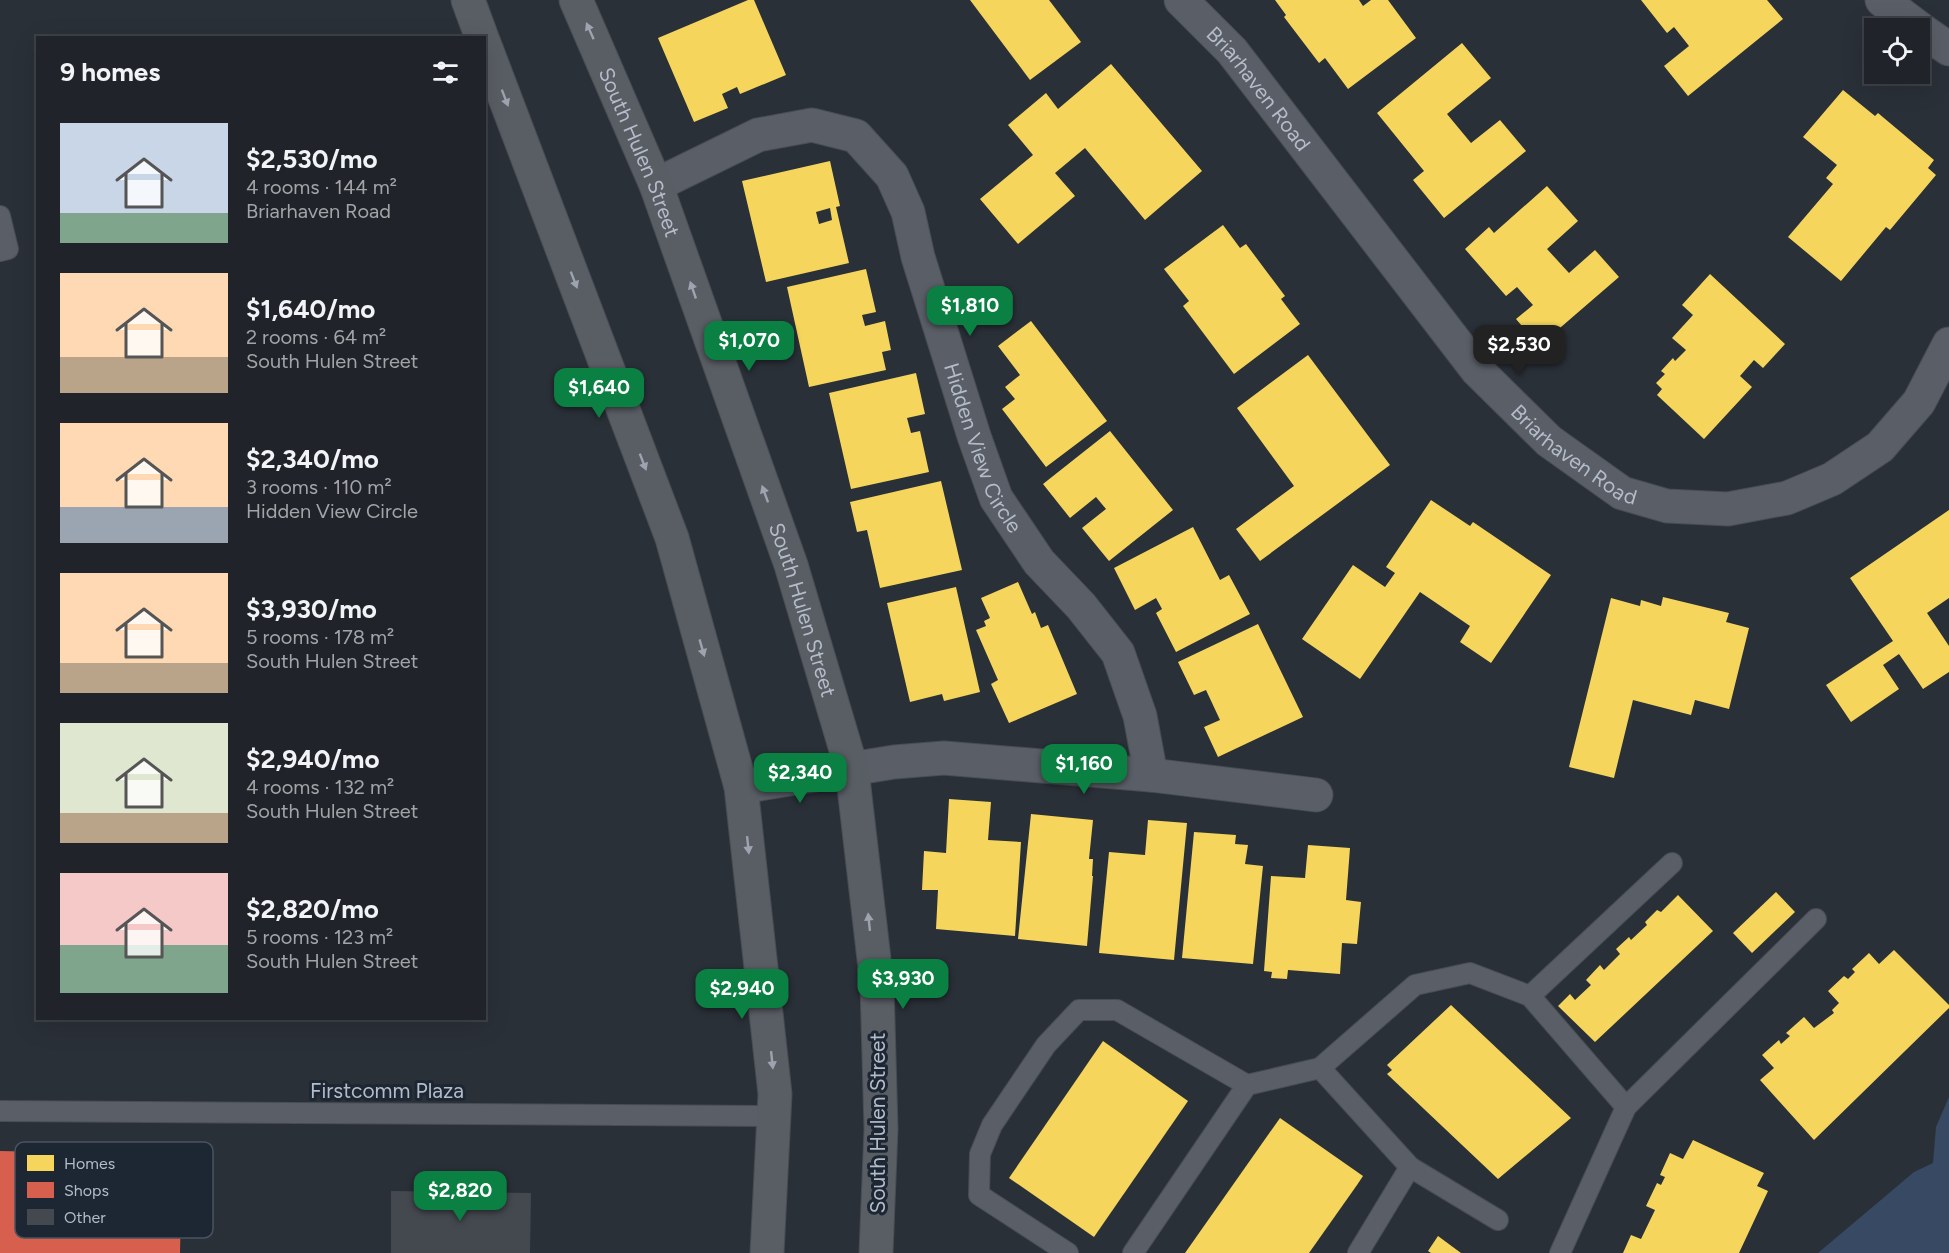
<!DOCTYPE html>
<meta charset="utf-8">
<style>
body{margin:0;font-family:Figtree,sans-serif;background:#2d3036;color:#f1f3f6;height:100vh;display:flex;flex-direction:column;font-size:22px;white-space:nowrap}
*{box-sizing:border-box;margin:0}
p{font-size:20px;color:#a2a4a8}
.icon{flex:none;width:33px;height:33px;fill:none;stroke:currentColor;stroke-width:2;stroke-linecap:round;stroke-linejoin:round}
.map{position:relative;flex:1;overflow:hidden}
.side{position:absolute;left:36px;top:36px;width:450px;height:984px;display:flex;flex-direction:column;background:#20242a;border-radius:0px;box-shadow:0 6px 24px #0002,0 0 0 2px #3d4147}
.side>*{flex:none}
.buttons{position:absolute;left:1864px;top:18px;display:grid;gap:12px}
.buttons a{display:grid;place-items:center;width:66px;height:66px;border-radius:0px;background:#20242a;box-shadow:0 6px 24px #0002,0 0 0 2px #3d4147;font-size:30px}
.price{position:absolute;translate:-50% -51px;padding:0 14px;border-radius:12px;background:#0b8043;color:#fff;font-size:20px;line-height:39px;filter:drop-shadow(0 2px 3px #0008)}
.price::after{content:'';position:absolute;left:50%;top:36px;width:18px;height:14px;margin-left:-9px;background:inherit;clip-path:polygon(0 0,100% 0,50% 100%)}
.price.selected{background:#222;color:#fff}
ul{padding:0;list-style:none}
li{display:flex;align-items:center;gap:18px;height:150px;padding:0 24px}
li span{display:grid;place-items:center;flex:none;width:168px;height:120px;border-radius:0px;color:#555}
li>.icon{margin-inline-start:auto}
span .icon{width:72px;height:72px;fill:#fffc;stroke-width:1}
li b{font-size:26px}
h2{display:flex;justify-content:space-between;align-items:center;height:72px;padding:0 24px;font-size:26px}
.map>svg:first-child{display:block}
.water{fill:#384963}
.homes{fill:#f6d55c;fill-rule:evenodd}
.shops{fill:#d6604d}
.building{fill:#444950}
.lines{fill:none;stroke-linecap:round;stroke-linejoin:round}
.lane-casing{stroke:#484c53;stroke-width:22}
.street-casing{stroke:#484c53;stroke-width:35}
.secondary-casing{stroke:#484c53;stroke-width:35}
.lane{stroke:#5a5e66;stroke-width:20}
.street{stroke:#5a5e66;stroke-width:33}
.secondary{stroke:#595d64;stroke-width:33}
.oneway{fill:#9da4b0}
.labels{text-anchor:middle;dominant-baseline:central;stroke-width:6;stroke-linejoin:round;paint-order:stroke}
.street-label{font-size:21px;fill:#b4bcc9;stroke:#1d2633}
.key{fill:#1d2633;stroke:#4a5360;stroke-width:1.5}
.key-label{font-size:16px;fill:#b4bcc9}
</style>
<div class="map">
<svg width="1949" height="1253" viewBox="0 0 1949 1253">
<rect width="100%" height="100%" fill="#2a3038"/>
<polygon class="water" points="1949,1097 1949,1253 1818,1253 1914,1172 1933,1163 1936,1127"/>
<g class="homes">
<polygon points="748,0 754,0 786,75 740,94 737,87 722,94 728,108 694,122 658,38"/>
<polygon points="970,0 1049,0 1081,42 1030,80"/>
<polygon points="1275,0 1359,0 1363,6 1371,0 1388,0 1416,38 1348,89 1325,58 1319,63 1284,17 1286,15"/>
<polygon points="1641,0 1767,0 1783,19 1688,96 1664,66 1689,46 1674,27 1667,33"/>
<polygon points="1462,43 1491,78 1447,114 1471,143 1500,120 1526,151 1444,218 1413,180 1424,171 1377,113"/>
<polygon points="1111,64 1202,171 1145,220 1085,148 1055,173 1075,196 1018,244 980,199 1033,155 1008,125 1046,93 1058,109"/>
<polygon points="1843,90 1875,116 1878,113 1934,160 1928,168 1936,175 1890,230 1886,227 1841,281 1788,237 1833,184 1826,178 1837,165 1803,137"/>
<path d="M830,161L840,206L836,207L849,263L766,282L742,181ZM830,208L832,220L819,224L816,212Z"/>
<polygon points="1547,186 1578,221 1547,249 1569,273 1595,250 1619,277 1539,346 1516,319 1533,305 1517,287 1506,296 1465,249 1489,227 1494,233"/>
<polygon points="1223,225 1240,248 1246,244 1285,296 1281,299 1300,324 1234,374 1183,306 1189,301 1164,269"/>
<polygon points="866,269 876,312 862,315 865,326 885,321 891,350 882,352 886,370 809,387 787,287"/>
<polygon points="1710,274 1785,344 1763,368 1754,360 1740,376 1752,387 1704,439 1657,395 1662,389 1656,383 1665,374 1661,371 1673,358 1675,361 1686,350 1672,338 1693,315 1682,305"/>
<polygon points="1031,321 1107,421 1046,467 1002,409 1015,399 1005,387 1020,375 998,346"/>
<polygon points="1308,355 1390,465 1260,561 1236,529 1294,486 1237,408"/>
<polygon points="916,373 925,414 907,418 911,433 920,431 929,472 851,489 829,393"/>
<polygon points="1110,431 1173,510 1109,561 1082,528 1106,509 1096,497 1070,518 1043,484"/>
<polygon points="941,481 962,570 880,588 867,530 857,532 850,502"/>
<polygon points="1431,500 1470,526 1473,522 1551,575 1491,663 1460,642 1470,626 1420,592 1360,679 1302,639 1353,565 1385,587 1395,573 1386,567"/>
<polygon points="1949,510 1949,598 1927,613 1949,646 1949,672 1923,689 1899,654 1883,665 1899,689 1851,722 1826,685 1893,641 1850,578"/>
<polygon points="1193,527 1220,580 1229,575 1250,614 1176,652 1156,613 1162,609 1156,598 1135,610 1114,568"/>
<polygon points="1018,582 1032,614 1035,612 1041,628 1048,625 1077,694 1009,723 991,684 998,680 976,630 986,626 984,621 990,618 981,598"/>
<polygon points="956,587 980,692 944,701 942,694 910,702 887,603"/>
<polygon points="1663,597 1729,613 1726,622 1749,628 1729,709 1695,700 1691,715 1633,700 1614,778 1569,767 1611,598 1640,606 1641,600 1661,606"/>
<polygon points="1258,624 1303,717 1218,757 1204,727 1220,720 1206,690 1194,695 1178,662"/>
<polygon points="949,799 991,802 988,840 1021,842 1015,936 936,929 938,890 922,890 924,851 946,853"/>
<polygon points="1031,814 1093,820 1089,859 1093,859 1092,876 1093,876 1087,946 1018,939"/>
<polygon points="1148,820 1187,823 1174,960 1099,953 1109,852 1145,855"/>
<polygon points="1194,832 1236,835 1235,844 1248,845 1245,864 1263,866 1253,964 1182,958"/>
<polygon points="1308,845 1350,848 1346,900 1361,902 1357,944 1342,943 1340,974 1288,970 1287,979 1271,978 1272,972 1264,971 1271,876 1305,878"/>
<polygon points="1776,892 1795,912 1752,953 1733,933"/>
<polygon points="1678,895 1713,931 1595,1042 1558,1006 1570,994 1575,1000 1591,985 1586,980 1600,965 1604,970 1620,954 1616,949 1629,937 1631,940 1647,925 1645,922 1657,910 1661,912"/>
<polygon points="1894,950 1949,1005 1949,1008 1814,1140 1760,1080 1774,1068 1762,1055 1779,1040 1781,1044 1790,1036 1786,1033 1804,1017 1814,1028 1834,1013 1832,1010 1839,1003 1828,991 1844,976 1848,979 1855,972 1852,969 1869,953 1879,964"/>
<polygon points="1451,1005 1571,1118 1498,1179 1387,1074 1392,1070 1387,1065"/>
<polygon points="1103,1041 1188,1101 1094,1237 1009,1178"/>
<polygon points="1280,1118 1363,1176 1357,1185 1309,1253 1185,1253"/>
<polygon points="1693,1140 1764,1173 1757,1186 1768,1191 1739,1253 1623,1253 1631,1235 1641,1239 1655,1210 1646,1206 1657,1183 1661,1185 1665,1177 1660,1175 1670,1153 1683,1159"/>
<polygon points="1438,1236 1461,1253 1431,1253 1428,1251"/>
</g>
<polygon class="shops" points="0,1151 182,1155 180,1253 0,1253"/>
<polygon class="building" points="391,1191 531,1193 530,1253 391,1253"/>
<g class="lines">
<g class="lane-casing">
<g id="lane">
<polyline points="0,216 8,249 0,251"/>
<polyline points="1530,996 1672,863"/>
<polyline points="1320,1068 1410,1167 1358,1253"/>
<polyline points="0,1111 775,1116"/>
<polyline points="1410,1167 1498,1220"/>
<polyline points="1068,1253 979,1195 980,1154 992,1125 1046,1045 1079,1010 1117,1010 1247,1085 1320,1068 1415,985 1470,973 1530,996 1626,1107"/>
<polyline points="1133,1253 1247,1085"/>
<polyline points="1560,1253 1626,1107 1816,919"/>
</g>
</g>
<g class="street-casing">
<g id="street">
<path id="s1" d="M1181,0L1232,51L1477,370L1549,441L1622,493L1667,506L1728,509L1787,498L1832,479L1880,447L1919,402L1949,344"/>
<polyline points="1882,0 1919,28"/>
<polyline points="1920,29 1949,49"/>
<path id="s2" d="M656,185L758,135L812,125L856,136L892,176L908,212L918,257L974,436L996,498L1039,562L1081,606L1118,653L1140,716L1151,775"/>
<polyline points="741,787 894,762 944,758 1151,775 1316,795"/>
</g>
</g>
<g class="secondary-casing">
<g id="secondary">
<polyline points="468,0 482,38"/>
<path id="s3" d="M576,0L656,185L791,565L852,770L877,985L881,1129L876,1253"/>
<polyline points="484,43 672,538 741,787 775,1094 767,1253"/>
</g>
</g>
<use href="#lane" class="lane"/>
<use href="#street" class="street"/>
<use href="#secondary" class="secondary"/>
</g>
<defs><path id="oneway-solid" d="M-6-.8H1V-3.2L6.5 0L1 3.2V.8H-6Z" transform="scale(1.5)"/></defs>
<g class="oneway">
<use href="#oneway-solid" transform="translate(590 31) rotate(-114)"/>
<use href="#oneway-solid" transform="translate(505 98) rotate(69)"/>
<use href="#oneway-solid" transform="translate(574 280) rotate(69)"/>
<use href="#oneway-solid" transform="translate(693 290) rotate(-109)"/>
<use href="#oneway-solid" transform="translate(643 462) rotate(69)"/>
<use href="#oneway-solid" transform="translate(765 494) rotate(-110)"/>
<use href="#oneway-solid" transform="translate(702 648) rotate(74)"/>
<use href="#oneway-solid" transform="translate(748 845) rotate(84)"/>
<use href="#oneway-solid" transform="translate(869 922) rotate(-96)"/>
<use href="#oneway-solid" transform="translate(772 1060) rotate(84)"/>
</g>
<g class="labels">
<g class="street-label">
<text stroke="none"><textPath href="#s1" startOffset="118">Briarhaven Road</textPath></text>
<text stroke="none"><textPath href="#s3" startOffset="165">South Hulen Street</textPath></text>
<text stroke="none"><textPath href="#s2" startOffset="555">Hidden View Circle</textPath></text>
<text stroke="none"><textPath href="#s1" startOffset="604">Briarhaven Road</textPath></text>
<text stroke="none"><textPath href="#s3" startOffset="651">South Hulen Street</textPath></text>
<text x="387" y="1090">Firstcomm Plaza</text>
<text transform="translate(877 1123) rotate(-90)">South Hulen Street</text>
</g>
</g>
<rect x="15" y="1142" width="198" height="96" rx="9" class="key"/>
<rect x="27" y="1155" width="27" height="16" fill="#f6d55c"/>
<rect x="27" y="1182" width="27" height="16" fill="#d6604d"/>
<rect x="27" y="1209" width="27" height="16" fill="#444950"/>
<g class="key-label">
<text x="64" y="1169">Homes</text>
<text x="64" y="1196">Shops</text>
<text x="64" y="1223">Other</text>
</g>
</svg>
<div class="buttons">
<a><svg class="icon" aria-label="locate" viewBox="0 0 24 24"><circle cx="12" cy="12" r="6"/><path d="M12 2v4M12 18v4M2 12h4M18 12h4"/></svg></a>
</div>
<b class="price" style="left:970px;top:337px">$1,810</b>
<b class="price" style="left:749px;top:372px">$1,070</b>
<b class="price selected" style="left:1519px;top:376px">$2,530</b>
<b class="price" style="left:599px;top:419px">$1,640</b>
<b class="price" style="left:1084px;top:795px">$1,160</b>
<b class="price" style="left:800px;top:804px">$2,340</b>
<b class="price" style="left:903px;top:1010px">$3,930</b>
<b class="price" style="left:742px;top:1020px">$2,940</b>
<b class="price" style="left:460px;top:1222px">$2,820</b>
<section class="side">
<h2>9 homes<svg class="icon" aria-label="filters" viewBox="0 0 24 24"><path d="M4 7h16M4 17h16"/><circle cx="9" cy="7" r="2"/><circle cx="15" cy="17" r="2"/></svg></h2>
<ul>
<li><span style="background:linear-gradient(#c9d6e8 75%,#7fa58c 0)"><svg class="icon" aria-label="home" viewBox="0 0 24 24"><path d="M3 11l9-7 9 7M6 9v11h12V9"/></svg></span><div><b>$2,530/mo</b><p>4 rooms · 144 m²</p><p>Briarhaven Road</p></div></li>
<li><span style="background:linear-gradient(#ffd9b3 70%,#b9a48a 0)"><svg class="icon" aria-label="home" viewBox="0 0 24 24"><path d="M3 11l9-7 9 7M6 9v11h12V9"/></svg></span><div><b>$1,640/mo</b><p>2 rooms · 64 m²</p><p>South Hulen Street</p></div></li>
<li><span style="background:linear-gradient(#ffd9b3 70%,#9aa5b1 0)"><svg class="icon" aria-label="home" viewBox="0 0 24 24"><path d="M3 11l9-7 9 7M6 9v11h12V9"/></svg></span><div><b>$2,340/mo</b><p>3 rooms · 110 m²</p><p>Hidden View Circle</p></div></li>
<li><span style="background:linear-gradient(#ffd9b3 75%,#b9a48a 0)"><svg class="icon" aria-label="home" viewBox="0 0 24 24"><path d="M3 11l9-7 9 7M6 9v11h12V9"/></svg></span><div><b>$3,930/mo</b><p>5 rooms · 178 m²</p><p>South Hulen Street</p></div></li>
<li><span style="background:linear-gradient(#dfe7d0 75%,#b9a48a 0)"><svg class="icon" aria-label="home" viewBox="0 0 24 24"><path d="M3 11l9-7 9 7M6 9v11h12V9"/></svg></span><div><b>$2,940/mo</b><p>4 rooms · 132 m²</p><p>South Hulen Street</p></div></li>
<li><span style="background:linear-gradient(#f6c9c9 60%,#7fa58c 0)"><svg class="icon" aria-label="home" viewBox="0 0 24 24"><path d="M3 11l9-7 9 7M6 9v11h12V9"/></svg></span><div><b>$2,820/mo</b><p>5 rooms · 123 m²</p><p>South Hulen Street</p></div></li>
</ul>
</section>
</div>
